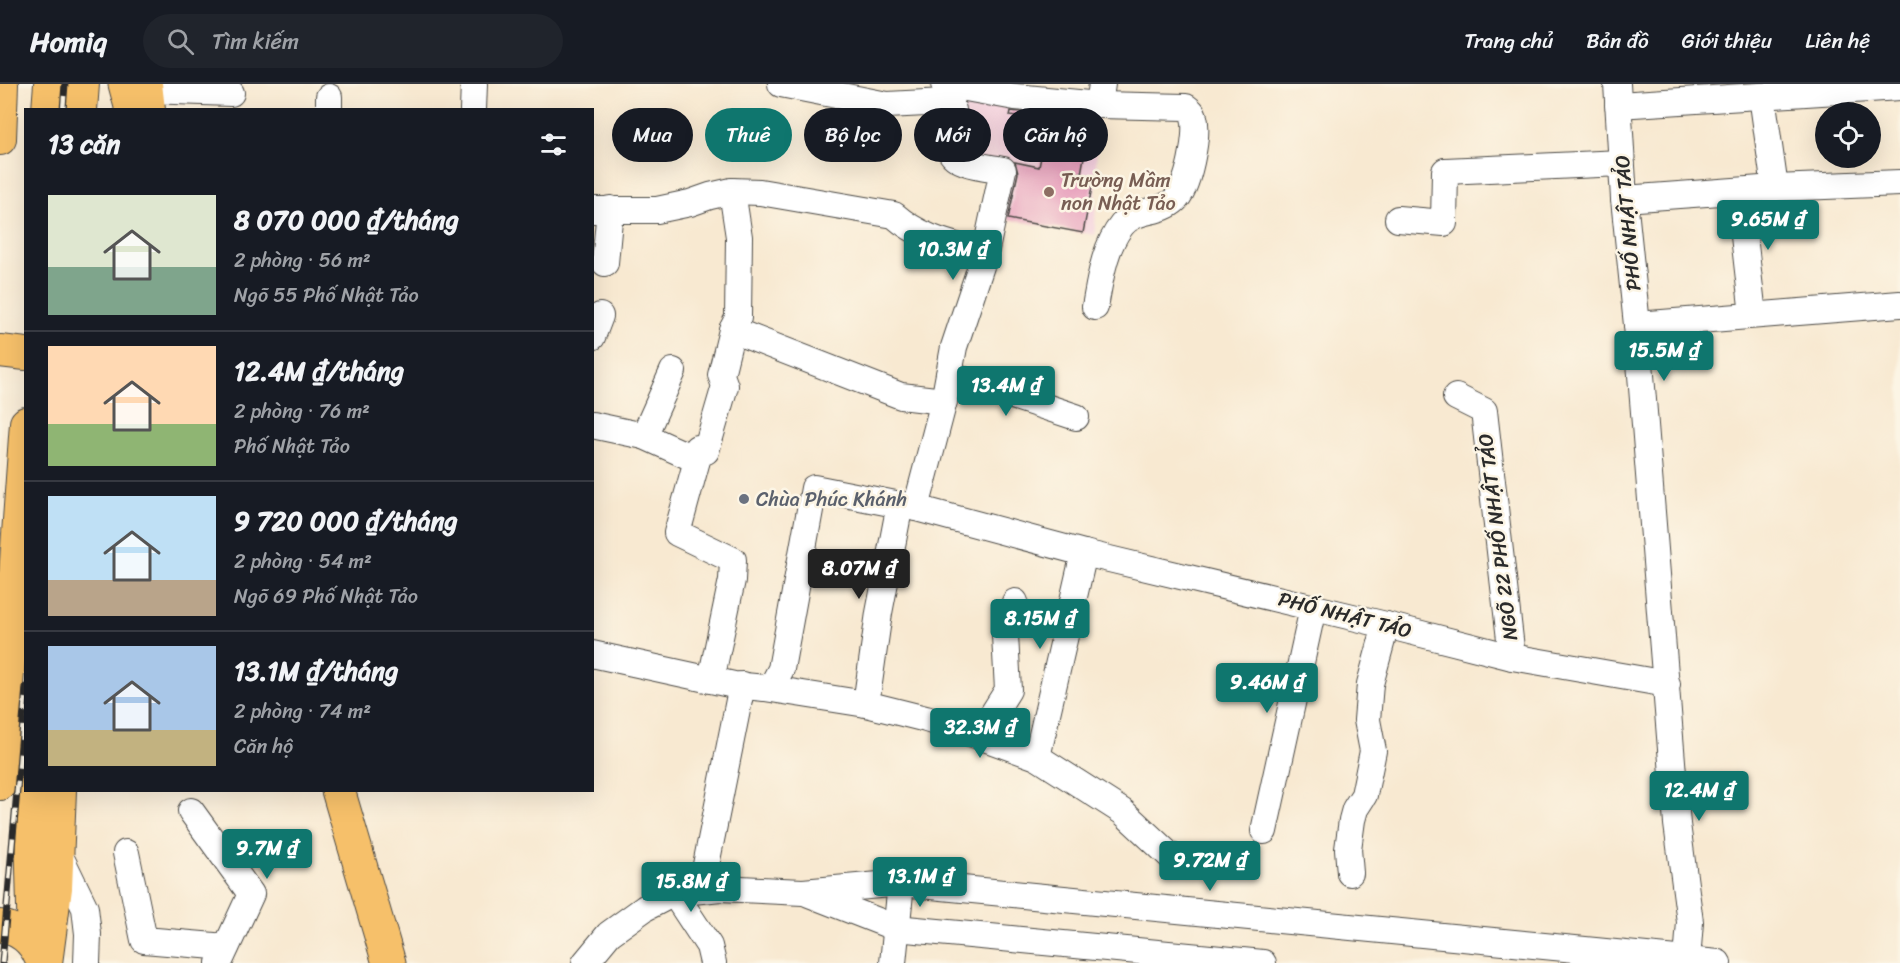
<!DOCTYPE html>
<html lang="vi">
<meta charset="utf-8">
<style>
body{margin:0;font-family:Sriracha,sans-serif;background:#20242c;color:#f1f3f6;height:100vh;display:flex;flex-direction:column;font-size:22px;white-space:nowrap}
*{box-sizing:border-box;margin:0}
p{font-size:20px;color:#9ea1a6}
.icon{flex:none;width:33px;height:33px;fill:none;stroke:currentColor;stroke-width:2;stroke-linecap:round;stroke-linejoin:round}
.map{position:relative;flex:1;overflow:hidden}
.details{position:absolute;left:24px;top:24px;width:570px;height:684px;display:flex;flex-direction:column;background:#171b24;border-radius:0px;box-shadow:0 6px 24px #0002}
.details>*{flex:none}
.top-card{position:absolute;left:612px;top:24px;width:570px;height:54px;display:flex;gap:12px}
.controls{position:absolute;left:1815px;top:18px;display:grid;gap:12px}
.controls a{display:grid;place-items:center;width:66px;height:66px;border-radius:50%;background:#171b24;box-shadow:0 6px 24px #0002;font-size:30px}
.price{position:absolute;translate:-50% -51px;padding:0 14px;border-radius:6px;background:#0f766e;color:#fff;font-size:20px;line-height:39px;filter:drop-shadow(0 2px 3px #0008)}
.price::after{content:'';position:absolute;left:50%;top:36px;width:18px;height:14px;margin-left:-9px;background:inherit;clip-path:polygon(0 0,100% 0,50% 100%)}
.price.current{background:#222;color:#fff}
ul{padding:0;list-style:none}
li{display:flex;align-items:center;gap:18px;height:150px;padding:0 24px}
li+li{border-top:2px solid #363941}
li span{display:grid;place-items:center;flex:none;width:168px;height:120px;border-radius:0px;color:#555}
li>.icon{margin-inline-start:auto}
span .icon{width:72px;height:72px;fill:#fffc;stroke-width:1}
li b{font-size:26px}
h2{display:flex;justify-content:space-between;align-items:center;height:72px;padding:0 24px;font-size:26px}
.pill{padding:0 21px;border-radius:27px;background:#171b24;box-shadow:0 6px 24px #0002;font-size:21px;line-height:54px}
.pill.current{background:#0f766e;color:#fff}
header{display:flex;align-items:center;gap:36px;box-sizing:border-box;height:84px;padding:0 30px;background:#171b24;border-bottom:2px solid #363941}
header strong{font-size:28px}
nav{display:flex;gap:33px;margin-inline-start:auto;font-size:21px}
.search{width:420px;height:54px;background:#20242c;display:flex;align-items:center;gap:15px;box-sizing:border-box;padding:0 21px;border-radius:33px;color:#9ea1a6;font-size:22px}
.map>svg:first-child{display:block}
.built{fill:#f4cfde}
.building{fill:#e69aba}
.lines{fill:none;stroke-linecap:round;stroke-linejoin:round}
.minor-casing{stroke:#4a4844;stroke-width:28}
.major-casing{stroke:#4a4844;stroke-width:34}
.highway-casing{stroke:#4a4844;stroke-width:35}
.minor{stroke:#fff;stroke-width:26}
.major{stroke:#f6c06b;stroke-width:32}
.highway{stroke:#f6c06b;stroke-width:33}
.rail-casing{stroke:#2b2b2b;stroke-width:7}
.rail{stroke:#fcf5e5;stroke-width:4.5;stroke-dasharray:14;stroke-linecap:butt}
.education-dot{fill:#8d6e63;stroke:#fcf5e5;stroke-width:2}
.worship-dot{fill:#6b7280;stroke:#fcf5e5;stroke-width:2}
.labels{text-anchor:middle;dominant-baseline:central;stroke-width:5;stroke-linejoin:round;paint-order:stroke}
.education-label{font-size:20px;fill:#785e54;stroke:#fcf5e5;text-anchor:start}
.street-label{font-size:20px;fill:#2b2b2b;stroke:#fcf5e5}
.worship-label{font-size:20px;fill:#5b616d;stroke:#fcf5e5;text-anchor:start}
</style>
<header>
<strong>Homiq</strong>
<div class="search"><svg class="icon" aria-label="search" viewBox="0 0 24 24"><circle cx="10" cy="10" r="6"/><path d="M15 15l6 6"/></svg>Tìm kiếm</div>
<nav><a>Trang chủ</a><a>Bản đồ</a><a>Giới thiệu</a><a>Liên hệ</a></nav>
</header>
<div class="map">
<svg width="1900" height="879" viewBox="0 0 1900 879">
<rect width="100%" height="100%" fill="#fcf5e5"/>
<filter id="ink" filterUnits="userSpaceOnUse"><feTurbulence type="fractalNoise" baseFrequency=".0167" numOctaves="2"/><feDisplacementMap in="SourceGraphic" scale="12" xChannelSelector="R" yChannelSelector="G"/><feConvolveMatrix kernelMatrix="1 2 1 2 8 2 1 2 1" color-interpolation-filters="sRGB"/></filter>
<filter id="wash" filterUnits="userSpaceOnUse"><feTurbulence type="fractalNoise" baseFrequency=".008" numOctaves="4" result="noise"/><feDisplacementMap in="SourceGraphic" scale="24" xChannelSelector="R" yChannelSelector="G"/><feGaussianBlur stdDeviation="1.35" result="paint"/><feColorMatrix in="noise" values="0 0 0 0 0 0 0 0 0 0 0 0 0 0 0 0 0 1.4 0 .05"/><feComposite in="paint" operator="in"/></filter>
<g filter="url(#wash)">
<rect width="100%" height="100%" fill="#f8e9d1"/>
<polygon class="built" points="957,16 1097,34 1095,151 997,133 1007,83 959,73"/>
<g id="blocks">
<polygon class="building" points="1011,27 1085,35 1078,72 1084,73 1081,90 1094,93 1083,149 1008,135 1018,89 1015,78 1039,83 1048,39 1010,32"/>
</g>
</g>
<g filter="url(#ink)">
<use href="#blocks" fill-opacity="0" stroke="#4a4844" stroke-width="1.5"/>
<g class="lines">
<g class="minor-casing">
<g id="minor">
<polyline points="781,0 887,21 945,18"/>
<polyline points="944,0 1015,13 1099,21 1102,0"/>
<polyline points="1617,0 1624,115 1637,241 1677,740 1690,838 1687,876"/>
<polyline points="147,6 231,9"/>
<polyline points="1762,12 1775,104"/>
<polyline points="1618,21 1900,3"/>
<polyline points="329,26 329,13"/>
<polyline points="473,26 474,0"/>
<polyline points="1739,108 1753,231"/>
<polyline points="1624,115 1775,104 1900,99"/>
<path d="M592,126H657L690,119L710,112L732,107L760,108L894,131C921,155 951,160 985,170"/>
<polyline points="1398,135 1444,139 1445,87 1621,79"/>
<polyline points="605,179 610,125"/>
<path d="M1095,223C1100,196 1104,163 1122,141C1136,124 1160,130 1175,116C1188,105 1199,50 1194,33C1193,28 1190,26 1186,23L1099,21"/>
<polyline points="1637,241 1900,220"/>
<polyline points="732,246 901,312 944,317"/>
<polyline points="592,253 600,232"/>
<polyline points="949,291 1076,333"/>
<polyline points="1456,313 1484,327 1512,573"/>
<polyline points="592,341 644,352 697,376"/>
<polyline points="644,352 673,287"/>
<path d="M916,424L944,317L954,263L985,170L1003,86C990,83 951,81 950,64C948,52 952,38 953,26L951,21L945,18"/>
<polyline points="592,570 734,601 765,604 866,620 926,635 979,652 1037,673 1123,728 1181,782"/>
<polyline points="711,596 732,496 733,476 677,449 697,376 697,364 706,367 725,302 721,291 732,246 738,234 739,153 732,107"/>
<polyline points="765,604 773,600 781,585 814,404 916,424 1084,469 1386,541 1512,573 1667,600"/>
<polyline points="866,620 879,529 900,420"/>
<polyline points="979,652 1008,606 1005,551 1015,518"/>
<polyline points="1037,673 1084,469"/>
<polyline points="191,727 251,810 219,879"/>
<polyline points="1264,747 1313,524"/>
<polyline points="58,768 85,824 88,850 87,879"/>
<polyline points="126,769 144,856 226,863"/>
<polyline points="1350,789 1348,765 1352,736 1355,725 1364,711 1373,667 1367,636 1370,600 1386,541"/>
<polyline points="701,806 742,601"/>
<polyline points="674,809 709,862 713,879"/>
<polyline points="809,810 896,844 1263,879"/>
<polyline points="585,879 609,850 645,824 674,809 720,804 803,808 901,799 1718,879"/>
<polyline points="893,879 901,799"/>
</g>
</g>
<g class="major-casing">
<g id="major">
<polyline points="146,0 149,26"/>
<polyline points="48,26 50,0"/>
<polyline points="81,26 83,0"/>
<polyline points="0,55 2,0"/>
<polyline points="0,267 26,270"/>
<polyline points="0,700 26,339"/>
<polyline points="30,706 34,861"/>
<path d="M0,842C18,845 33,856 40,873"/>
<polyline points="46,879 56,804 60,706"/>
</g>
</g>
<g class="highway-casing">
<g id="highway">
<polyline points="125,0 132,26"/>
<polyline points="338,706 389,879"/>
</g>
</g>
<use href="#minor" class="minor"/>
<use href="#major" class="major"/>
<use href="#highway" class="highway"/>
<g class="rail-casing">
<g id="rail">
<polyline points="63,26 65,0"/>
<polyline points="2,879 26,603"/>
</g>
</g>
<use href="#rail" class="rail"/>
</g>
</g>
<circle class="education-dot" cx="1049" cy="108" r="6"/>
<circle class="worship-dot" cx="744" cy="415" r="6"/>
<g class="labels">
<g class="education-label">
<text x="1061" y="96">Trường Mầm<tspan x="1061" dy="23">non Nhật Tảo</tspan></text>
</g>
<g class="street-label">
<text transform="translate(1628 139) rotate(-95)">PHỐ NHẬT TẢO</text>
<text transform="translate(1498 453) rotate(-97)">NGÕ 22 PHỐ NHẬT TẢO</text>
<text transform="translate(1345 531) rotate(14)">PHỐ NHẬT TẢO</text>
</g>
<g class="worship-label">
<text x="756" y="415">Chùa Phúc Khánh</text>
</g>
</g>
</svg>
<div class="controls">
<a><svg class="icon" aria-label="locate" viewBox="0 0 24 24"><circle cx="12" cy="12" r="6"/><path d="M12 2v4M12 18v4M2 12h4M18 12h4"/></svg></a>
</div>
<b class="price" style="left:1768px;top:167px">9.65M ₫</b>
<b class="price" style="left:953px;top:197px">10.3M ₫</b>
<b class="price" style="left:1664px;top:298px">15.5M ₫</b>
<b class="price" style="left:1006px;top:333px">13.4M ₫</b>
<b class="price current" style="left:859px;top:516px">8.07M ₫</b>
<b class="price" style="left:1040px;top:566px">8.15M ₫</b>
<b class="price" style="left:1267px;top:630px">9.46M ₫</b>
<b class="price" style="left:980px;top:675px">32.3M ₫</b>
<b class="price" style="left:1699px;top:738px">12.4M ₫</b>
<b class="price" style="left:267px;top:796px">9.7M ₫</b>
<b class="price" style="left:1210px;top:808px">9.72M ₫</b>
<b class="price" style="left:920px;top:824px">13.1M ₫</b>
<b class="price" style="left:691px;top:829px">15.8M ₫</b>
<div class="top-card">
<a class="pill">Mua</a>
<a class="pill current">Thuê</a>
<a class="pill">Bộ lọc</a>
<a class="pill">Mới</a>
<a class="pill">Căn hộ</a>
</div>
<section class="details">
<h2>13 căn<svg class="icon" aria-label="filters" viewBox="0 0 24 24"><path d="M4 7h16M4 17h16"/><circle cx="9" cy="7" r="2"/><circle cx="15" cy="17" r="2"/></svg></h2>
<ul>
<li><span style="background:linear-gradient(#dfe7d0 60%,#7fa58c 0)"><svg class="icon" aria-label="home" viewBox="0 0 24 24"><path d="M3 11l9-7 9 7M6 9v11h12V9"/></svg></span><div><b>8 070 000 ₫/tháng</b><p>2 phòng · 56 m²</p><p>Ngõ 55 Phố Nhật Tảo</p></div></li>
<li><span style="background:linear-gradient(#ffd9b3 65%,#8fb573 0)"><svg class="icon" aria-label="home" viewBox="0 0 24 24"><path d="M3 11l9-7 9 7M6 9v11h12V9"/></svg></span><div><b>12.4M ₫/tháng</b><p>2 phòng · 76 m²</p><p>Phố Nhật Tảo</p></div></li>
<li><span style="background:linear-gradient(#bfe0f5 70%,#b9a48a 0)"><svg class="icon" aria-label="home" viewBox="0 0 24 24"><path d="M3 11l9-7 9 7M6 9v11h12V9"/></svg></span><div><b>9 720 000 ₫/tháng</b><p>2 phòng · 54 m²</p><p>Ngõ 69 Phố Nhật Tảo</p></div></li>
<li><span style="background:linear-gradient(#a9c7e8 70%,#c2b280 0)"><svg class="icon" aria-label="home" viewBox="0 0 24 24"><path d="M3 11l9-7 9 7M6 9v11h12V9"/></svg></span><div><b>13.1M ₫/tháng</b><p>2 phòng · 74 m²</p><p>Căn hộ</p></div></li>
</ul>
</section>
</div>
